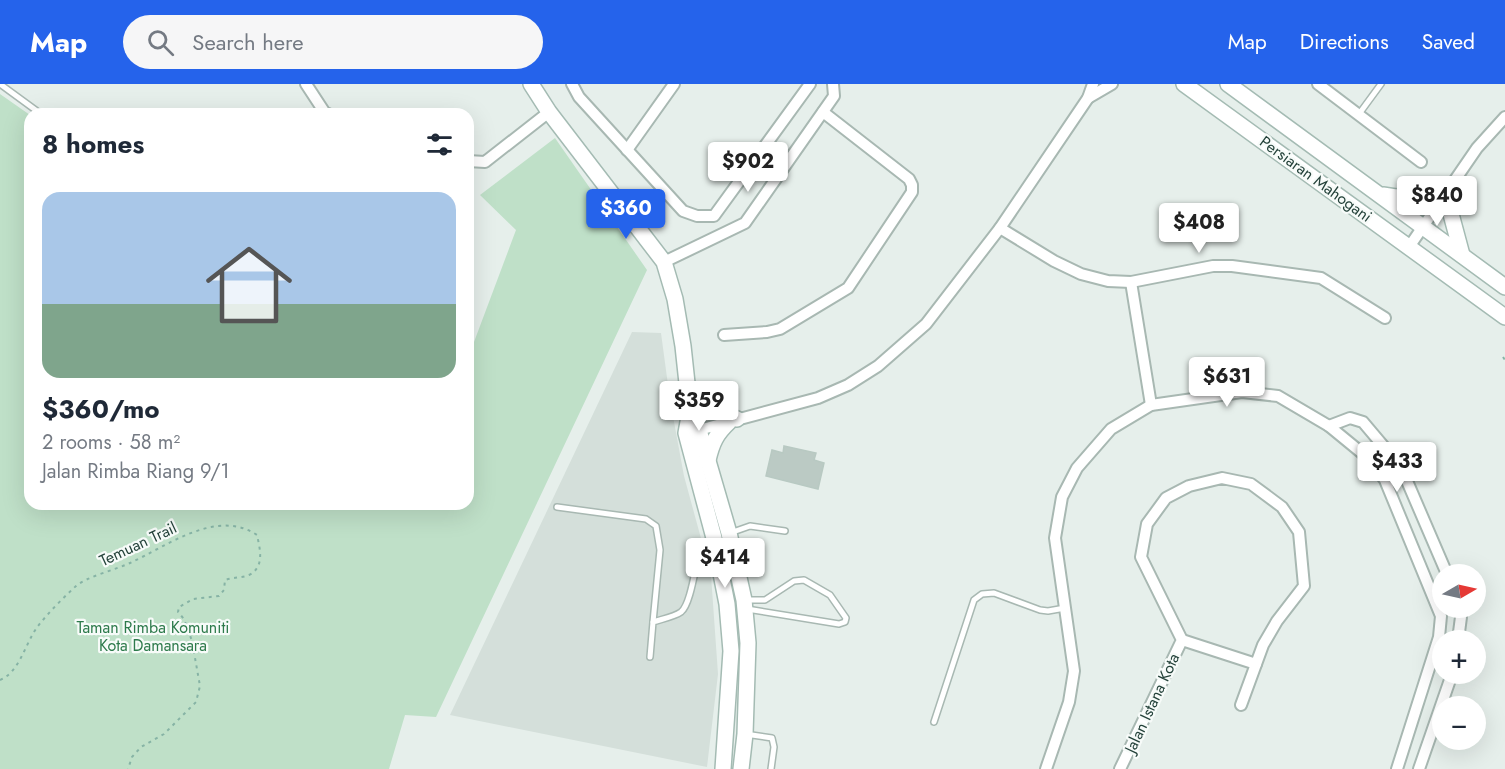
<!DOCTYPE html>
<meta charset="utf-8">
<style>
body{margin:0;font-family:Jost,sans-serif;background:#f6f6f7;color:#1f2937;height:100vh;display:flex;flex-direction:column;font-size:22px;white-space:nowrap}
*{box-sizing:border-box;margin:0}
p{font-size:20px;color:#747a83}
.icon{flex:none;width:33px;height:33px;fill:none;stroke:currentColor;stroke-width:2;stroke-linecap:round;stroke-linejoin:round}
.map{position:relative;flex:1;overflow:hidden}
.panel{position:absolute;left:24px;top:24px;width:450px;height:402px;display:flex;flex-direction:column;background:#fff;border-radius:18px;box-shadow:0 6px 24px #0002}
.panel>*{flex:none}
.needle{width:39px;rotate:81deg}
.controls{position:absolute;left:1432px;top:480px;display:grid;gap:12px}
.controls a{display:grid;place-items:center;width:54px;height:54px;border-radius:50%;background:#fff;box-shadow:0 6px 24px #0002;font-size:30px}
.price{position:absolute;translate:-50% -51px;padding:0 14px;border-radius:6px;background:#fff;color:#222;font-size:20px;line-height:39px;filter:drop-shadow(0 2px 3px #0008)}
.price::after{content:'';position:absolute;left:50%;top:36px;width:18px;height:14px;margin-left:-9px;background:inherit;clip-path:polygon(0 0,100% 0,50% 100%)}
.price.active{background:#2563eb;color:#fff}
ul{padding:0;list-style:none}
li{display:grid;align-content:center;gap:12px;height:318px;padding:0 18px}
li+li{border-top:2px solid #e0e1e3}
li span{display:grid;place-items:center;height:186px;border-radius:18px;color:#555}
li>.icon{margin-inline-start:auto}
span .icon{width:108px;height:108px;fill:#fffc;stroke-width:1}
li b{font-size:26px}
h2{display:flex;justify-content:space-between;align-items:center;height:72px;padding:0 18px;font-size:26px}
header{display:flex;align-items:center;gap:36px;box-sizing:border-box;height:84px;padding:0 30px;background:#2563eb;color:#fff}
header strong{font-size:28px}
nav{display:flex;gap:33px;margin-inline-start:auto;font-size:21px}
.search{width:420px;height:54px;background:#f6f6f7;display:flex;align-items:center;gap:15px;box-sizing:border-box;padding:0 21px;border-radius:33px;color:#747a83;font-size:22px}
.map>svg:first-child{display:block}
.built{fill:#d4dfda}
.green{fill:#bfe0c8}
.building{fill:#bbcac4;stroke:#b8c9c2;stroke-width:1.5}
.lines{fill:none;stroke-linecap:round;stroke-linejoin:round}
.lane-casing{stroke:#a8b8b2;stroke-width:8}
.street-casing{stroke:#a8b8b2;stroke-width:14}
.secondary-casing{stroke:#a4bbb3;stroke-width:18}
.path{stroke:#86b3a5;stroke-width:2;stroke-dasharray:3 4.5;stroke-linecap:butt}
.lane{stroke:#fff;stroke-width:5}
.street{stroke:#fff;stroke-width:10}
.secondary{stroke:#fff;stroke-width:15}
.labels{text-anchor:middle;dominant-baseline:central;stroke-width:4.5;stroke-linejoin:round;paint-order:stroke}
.street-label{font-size:16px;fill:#24423a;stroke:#f7fbf9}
.park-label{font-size:16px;fill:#2d7a4b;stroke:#f7fbf9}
</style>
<header>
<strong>Map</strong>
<div class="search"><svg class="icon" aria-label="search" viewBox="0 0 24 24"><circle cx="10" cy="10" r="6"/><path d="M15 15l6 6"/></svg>Search here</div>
<nav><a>Map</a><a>Directions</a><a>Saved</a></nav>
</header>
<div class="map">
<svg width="1505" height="685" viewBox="0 0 1505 685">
<rect width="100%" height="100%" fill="#e6efeb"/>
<polygon class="built" points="632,248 661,249 670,316 684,392 711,491 718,590 707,683 450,631"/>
<polygon class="green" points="0,10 30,31 30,420 468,420 468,274 516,146 480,111 555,54 647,186 436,633 405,631 389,685 0,685"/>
<polygon class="building" points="784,362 816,369 814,376 824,379 818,405 766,392 772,366 783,369"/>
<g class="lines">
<g class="lane-casing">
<g id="lane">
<polyline points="0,0 41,30"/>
<polyline points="1359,30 1381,0"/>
<polyline points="557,423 646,435 656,442 660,466 653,538"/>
<polyline points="730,449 750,442 785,447"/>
<polyline points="747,516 765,516 794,497 804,496 830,511 846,534 845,538 839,540 747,525"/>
<path d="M650,573L653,538C662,535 674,533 681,528C692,519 696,474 702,459L713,455"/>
<polyline points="934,638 974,516 982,510 994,509 1040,526 1048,527 1065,524"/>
<polyline points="745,650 772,654 774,663 771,685"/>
</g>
</g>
<g class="street-casing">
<g id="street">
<polyline points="306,0 325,29 328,30"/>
<polyline points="572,0 579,13 683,127 697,132 714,132 810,0"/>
<polyline points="1318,0 1421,78"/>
<polyline points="1088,14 1112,0"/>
<polyline points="627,66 674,0"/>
<polyline points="468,77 485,78 549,28"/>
<polyline points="1000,144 1054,177 1081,190 1108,197 1131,198 1213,182 1232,182 1321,194 1385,234"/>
<polyline points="1409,163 1477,64 1505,33"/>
<polyline points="664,178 745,139 834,12 833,0"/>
<polyline points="1131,198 1151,321"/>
<polyline points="724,251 767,248 780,245 848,204 912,108 912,101 909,95 823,28"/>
<polyline points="1329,342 1350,334 1363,338 1401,383 1447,490"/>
<polyline points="695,347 818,314 848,301 878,282 926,240 1000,144 1088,14 1093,0"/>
<polyline points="1182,556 1256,580"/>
<polyline points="1458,556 1461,533 1459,524"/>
<polyline points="1046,685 1069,618 1074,587 1055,454 1062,413 1077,384 1111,345 1151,321 1242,308 1278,312 1329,342 1368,374 1385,396 1441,532 1439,553 1397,685"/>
<polyline points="1120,685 1182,556 1141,473 1147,440 1166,414 1189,402 1222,394 1251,400 1282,423 1299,448 1304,502 1277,537 1263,561 1241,621"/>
<polyline points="1419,685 1452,590"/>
</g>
</g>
<g class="secondary-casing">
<g id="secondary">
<polyline points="531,0 549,28 664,178 675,215 683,262 690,327 699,346 729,449 744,516 748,559 745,650 741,685"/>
<polyline points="1184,0 1505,233"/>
<polyline points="1228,0 1505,203"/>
<path d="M1384,111C1406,116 1426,112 1447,108L1451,130L1462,171"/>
<polyline points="688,307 708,324 737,335"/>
<polyline points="690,327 686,349 714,454 727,520 731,567 723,685"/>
<path d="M708,376C712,359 716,350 729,338"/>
</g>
</g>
<g class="path">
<polyline points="1503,273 1505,276"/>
<path d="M0,596C20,588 25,559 38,542C49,528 63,514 76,502C88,492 115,486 130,479C167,462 217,424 257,451C260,465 265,483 249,491C242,494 233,493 225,496L224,506L219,512L193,515L179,523L178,528L184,535L192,557L200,602L196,618L164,650L141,663L132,673L128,685"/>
</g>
<use href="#lane" class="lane"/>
<use href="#street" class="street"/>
<use href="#secondary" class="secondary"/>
</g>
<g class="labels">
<g class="street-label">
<text transform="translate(1316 95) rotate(36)">Persiaran Mahogani</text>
<text transform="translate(138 460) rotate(-25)">Temuan Trail</text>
<text transform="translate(1152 619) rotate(-65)">Jalan Istana Kota</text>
</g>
<g class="park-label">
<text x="153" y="543">Taman Rimba Komuniti<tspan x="153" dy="18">Kota Damansara</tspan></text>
</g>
</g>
</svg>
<div class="controls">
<a><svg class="needle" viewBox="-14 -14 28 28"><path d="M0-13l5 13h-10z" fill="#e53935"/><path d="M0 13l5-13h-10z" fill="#747a83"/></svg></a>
<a>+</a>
<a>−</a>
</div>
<b class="price" style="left:748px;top:109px">$902</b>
<b class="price" style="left:1437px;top:143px">$840</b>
<b class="price active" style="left:626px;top:156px">$360</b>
<b class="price" style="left:1199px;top:170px">$408</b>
<b class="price" style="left:1227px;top:324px">$631</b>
<b class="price" style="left:699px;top:348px">$359</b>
<b class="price" style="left:1397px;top:409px">$433</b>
<b class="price" style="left:725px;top:505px">$414</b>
<section class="panel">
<h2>8 homes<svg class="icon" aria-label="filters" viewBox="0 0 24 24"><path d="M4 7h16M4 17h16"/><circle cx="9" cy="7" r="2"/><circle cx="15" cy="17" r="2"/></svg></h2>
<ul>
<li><span style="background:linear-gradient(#a9c7e8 60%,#7fa58c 0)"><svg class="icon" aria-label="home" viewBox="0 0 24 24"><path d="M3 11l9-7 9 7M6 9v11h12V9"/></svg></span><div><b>$360/mo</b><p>2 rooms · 58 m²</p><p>Jalan Rimba Riang 9/1</p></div></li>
</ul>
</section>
</div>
